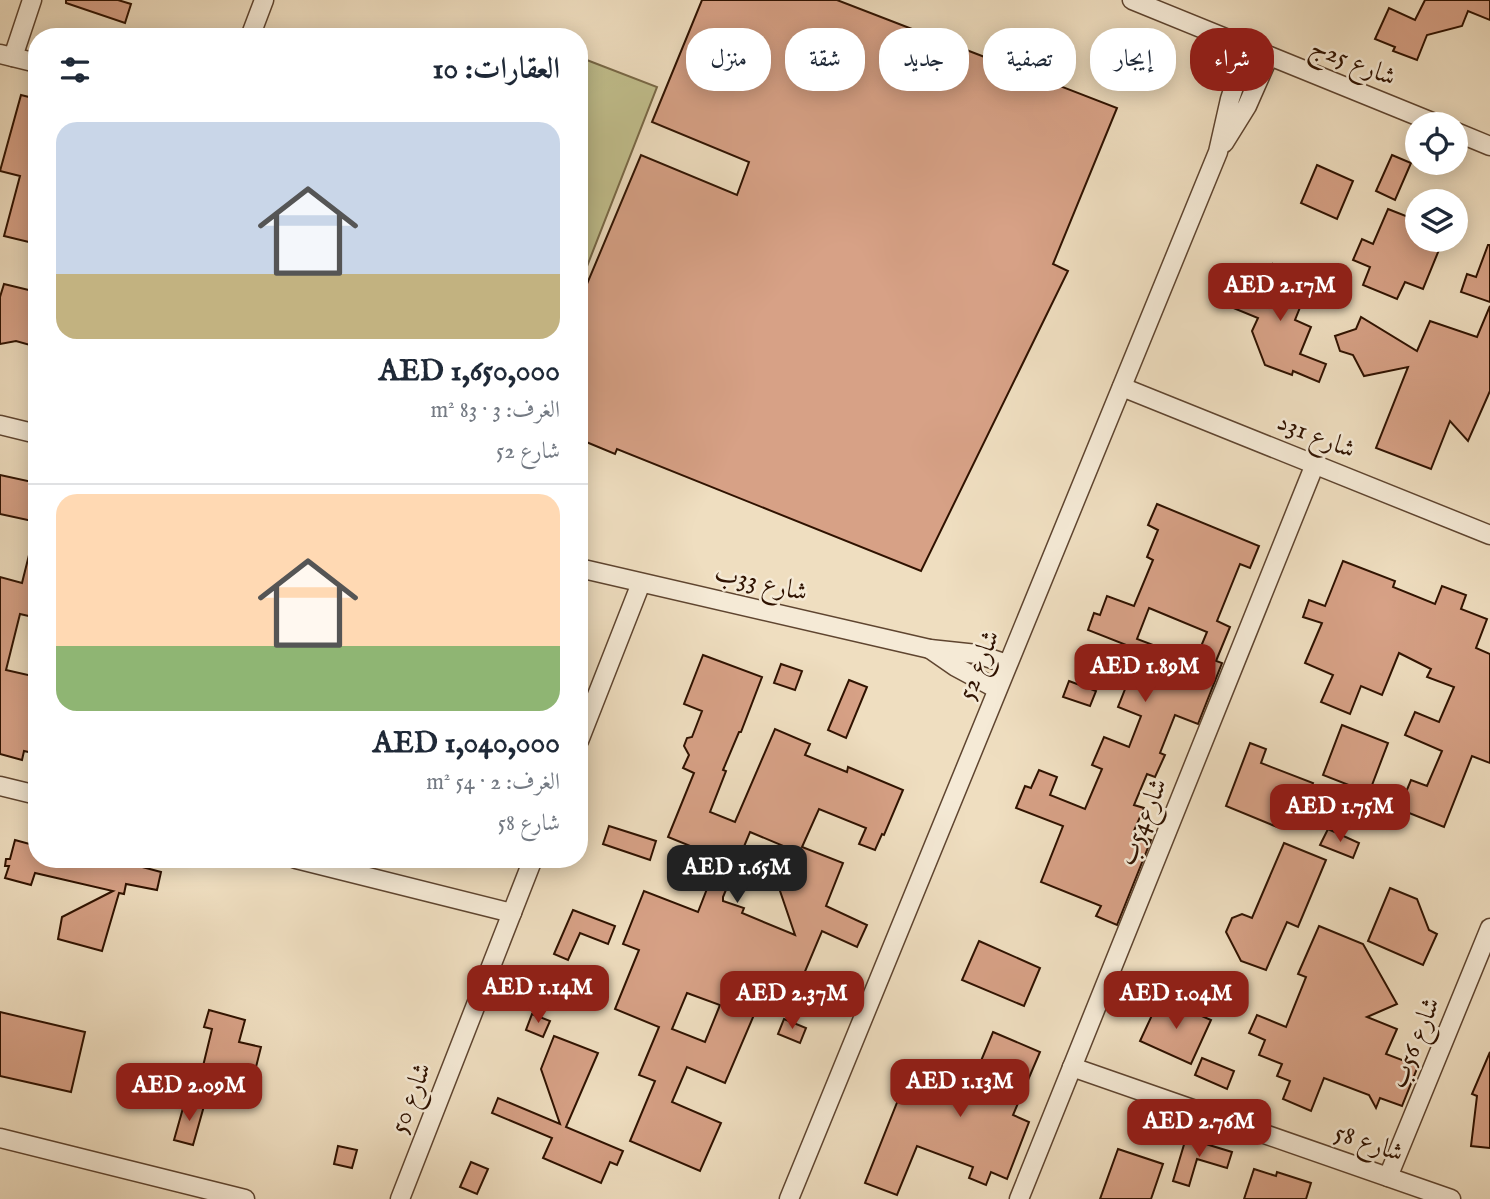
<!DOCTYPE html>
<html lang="ar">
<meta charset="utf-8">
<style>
body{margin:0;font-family:"IM FELL English",Amiri,serif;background:#f2f2f3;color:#1f2937;direction:rtl;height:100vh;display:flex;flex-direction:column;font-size:26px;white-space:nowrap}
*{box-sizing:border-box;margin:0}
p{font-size:23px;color:#747a83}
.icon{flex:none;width:38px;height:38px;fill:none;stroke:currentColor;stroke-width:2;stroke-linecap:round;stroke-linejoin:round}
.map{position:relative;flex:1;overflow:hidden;direction:ltr}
.sheet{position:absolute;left:28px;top:28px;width:560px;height:840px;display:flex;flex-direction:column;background:#fff;border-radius:28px;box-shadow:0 4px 18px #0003;direction:rtl}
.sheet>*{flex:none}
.hud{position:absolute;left:609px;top:28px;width:665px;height:63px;direction:rtl;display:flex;gap:14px}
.tools{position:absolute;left:1405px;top:112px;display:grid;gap:14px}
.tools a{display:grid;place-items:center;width:63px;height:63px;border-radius:50%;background:#fff;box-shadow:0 4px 18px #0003;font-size:35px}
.price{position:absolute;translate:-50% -60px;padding:0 16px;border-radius:14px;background:#8f2418;color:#fff;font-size:23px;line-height:46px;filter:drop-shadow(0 2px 4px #0008)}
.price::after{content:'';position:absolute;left:50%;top:42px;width:21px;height:16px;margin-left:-10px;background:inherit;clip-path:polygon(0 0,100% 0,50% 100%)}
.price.active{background:#222;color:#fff}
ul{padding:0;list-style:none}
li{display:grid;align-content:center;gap:14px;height:371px;padding:0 28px}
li+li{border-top:2px solid #e0e1e3}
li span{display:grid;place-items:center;height:217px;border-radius:21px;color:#555}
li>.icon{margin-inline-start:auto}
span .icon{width:126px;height:126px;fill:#fffc;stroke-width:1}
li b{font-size:30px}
h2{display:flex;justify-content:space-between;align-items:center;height:84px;padding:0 28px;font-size:30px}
.tag{padding:0 24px;border-radius:28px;background:#fff;box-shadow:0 4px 18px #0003;font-size:24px;line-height:63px}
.tag.active{background:#8f2418;color:#fff}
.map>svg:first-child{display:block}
.green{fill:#c1bf8d;stroke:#786846;stroke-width:2}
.building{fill:#d7a186;stroke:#2f1200;stroke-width:2;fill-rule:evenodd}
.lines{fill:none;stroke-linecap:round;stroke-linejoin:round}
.street-casing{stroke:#5f4530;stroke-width:21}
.street{stroke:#f5ead6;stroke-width:18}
.labels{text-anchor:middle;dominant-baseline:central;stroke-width:5;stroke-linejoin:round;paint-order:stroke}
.street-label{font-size:26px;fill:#2f1200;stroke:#f5ead6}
</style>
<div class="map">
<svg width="1490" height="1199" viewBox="0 0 1490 1199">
<rect width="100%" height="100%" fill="#efdec0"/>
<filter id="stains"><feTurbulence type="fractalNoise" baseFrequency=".00286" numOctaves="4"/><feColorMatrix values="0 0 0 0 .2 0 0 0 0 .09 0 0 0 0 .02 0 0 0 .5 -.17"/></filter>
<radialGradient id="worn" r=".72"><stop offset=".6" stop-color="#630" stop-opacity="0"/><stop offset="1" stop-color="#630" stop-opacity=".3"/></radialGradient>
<polygon class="green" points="579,57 657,87 584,274 579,273"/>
<g class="building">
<polygon points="66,0 118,0 131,4 125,23 66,3"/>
<polygon points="702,0 837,0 1117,108 1053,264 1068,271 921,571 617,449 615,454 579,439 579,292 583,282 587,284 641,155 737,195 749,162 652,122"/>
<polygon points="1425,0 1490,0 1490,20 1468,11 1462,26 1427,35 1417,60 1393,51 1395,47 1375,39 1389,8 1415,20"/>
<polygon points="21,95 37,99 37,244 4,236 20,176 0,171"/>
<polygon points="1392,155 1411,163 1395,200 1376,191"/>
<polygon points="1317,165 1353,181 1337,219 1301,203"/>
<polygon points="1388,209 1411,218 1408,225 1418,229 1418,240 1443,240 1423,289 1405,282 1397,299 1363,285 1370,267 1353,260 1362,239 1373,244"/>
<polygon points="1488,245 1490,245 1490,302 1461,292 1467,274 1476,277"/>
<polygon points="1273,264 1309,285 1295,320 1311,327 1300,354 1326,364 1319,382 1293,371 1292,375 1265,365 1252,331 1258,318 1226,305 1233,289 1254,297 1264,274 1268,275"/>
<polygon points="4,284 37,292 30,325 37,328 37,347 16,341 0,344 0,297"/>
<polygon points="1490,306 1490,391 1468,441 1450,421 1431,469 1376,448 1408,367 1364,376 1353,355 1340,351 1335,336 1356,329 1361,317 1417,351 1430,321 1477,337"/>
<polygon points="0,475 37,483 37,522 0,514"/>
<path d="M1157,504L1259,546L1250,568L1240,564L1217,621L1230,627L1216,661L1222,663L1198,724L1175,715L1160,753L1165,755L1155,777L1147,774L1134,805L1144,808L1133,833L1151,840L1117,925L1096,916L1101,906L1041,882L1063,826L1016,808L1025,786L1031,788L1039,770L1057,777L1050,795L1085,809L1102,769L1092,765L1104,737L1129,747L1141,716L1118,707L1137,659L1131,656L1134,648L1088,630L1094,613L1100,615L1107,596L1134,606L1153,560L1147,557L1158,530L1148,525ZM1149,608L1207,632L1195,661L1137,639Z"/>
<polygon points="31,547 37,547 37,618 20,614 6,670 37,677 37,754 24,751 22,760 0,754 0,577 22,583"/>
<polygon points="1343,561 1395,581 1393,587 1435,604 1442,586 1466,595 1461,609 1487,619 1476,648 1490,654 1490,763 1472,756 1444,827 1399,809 1411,780 1427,786 1442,751 1405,735 1415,712 1439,722 1454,687 1427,677 1431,669 1399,653 1382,695 1361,686 1350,714 1321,702 1333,675 1305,663 1322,623 1303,617 1309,600 1325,606"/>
<path d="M703,655L762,677L741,732H739L723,770L726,771L710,812L735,822L775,729L810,744L805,755L847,772L848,767L903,790L884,835L882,834L875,850L859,844L866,828L819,809L802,847L843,863L826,906L867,925L857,947L822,931L793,1000L765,989L725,1083L687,1067L672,1102L721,1123L700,1171L630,1141L655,1081L639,1075L659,1027L615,1009L639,950L623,944L644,891L698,912L710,881L700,877L710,854L668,837L694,773L683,768L689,755L684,746L687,738L692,737L702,711L684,704ZM750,832L793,850L778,885L795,935L742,913L744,908L723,901V897ZM687,993L720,1005L705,1042L672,1029Z"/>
<polygon points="781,664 802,671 795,690 774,683"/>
<polygon points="849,680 867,687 846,738 828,730"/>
<polygon points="1069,681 1096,691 1090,706 1063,697"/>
<polygon points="1342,725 1388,743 1369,793 1323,775"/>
<polygon points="1250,743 1266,749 1261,763 1313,783 1306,802 1291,796 1277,827 1226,806"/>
<polygon points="609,826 656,841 650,860 603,844"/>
<polygon points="1328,829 1359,843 1353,858 1320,845"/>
<polygon points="15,840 37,846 37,859 132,859 131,864 161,872 157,890 126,884 124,894 119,893 102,951 58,939 62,917 113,891 35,873 31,885 5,878 9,866 5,866 6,859 10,859"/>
<polygon points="1284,843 1326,860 1298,927 1287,922 1266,970 1241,961 1226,932 1232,918 1242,914 1252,918"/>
<polygon points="1390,888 1417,899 1429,930 1437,934 1423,965 1368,941"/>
<polygon points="573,910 615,926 608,944 580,933 568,960 554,954"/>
<polygon points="1319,926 1363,944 1397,1004 1367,1017 1397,1029 1386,1054 1418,1066 1402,1106 1380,1098 1376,1108 1369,1095 1324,1078 1311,1111 1283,1099 1290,1081 1277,1076 1282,1064 1259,1055 1265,1040 1249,1033 1257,1015 1286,1027 1306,977 1298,974"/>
<polygon points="979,941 1040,968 1024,1006 962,980"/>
<polygon points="1160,998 1211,1020 1191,1064 1140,1041"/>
<polygon points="209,1010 245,1020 239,1042 261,1047 247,1103 197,1091 212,1029 204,1027"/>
<polygon points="0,1012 85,1032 71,1092 0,1076"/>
<polygon points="532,1014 550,1021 543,1037 526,1030"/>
<polygon points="784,1019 806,1028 800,1043 778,1034"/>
<polygon points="993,1032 1040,1052 1013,1115 1029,1122 1007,1179 991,1172 986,1185 969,1178 973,1167 917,1146 897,1195 865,1183 908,1075 966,1097"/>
<polygon points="554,1036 598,1053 566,1127 623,1151 617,1165 610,1162 601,1183 543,1158 552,1138 492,1113 498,1098 560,1124 541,1069"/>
<polygon points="1490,1052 1490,1148 1471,1146 1477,1096 1472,1094"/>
<polygon points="1202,1058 1234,1071 1227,1089 1195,1075"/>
<polygon points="185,1101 204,1106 193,1145 174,1140"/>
<polygon points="1186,1138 1232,1152 1227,1168 1197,1159 1189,1186 1173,1181"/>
<polygon points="338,1146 357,1150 352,1168 334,1164"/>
<polygon points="1118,1149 1163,1164 1151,1199 1100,1199"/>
<polygon points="471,1162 488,1169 477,1194 460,1187"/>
<polygon points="1254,1169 1276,1176 1277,1172 1311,1183 1306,1199 1244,1199"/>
</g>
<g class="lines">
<g class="street-casing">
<g id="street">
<polyline points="1132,0 1437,124"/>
<polyline points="250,37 264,0"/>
<polyline points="0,54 37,63"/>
<polyline points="13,57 32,0"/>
<polyline points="1456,132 1490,146"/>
<polyline points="1224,143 1247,106 1269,56"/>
<polyline points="1122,387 1490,535"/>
<polyline points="0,425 37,434"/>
<polyline points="579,568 930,649 977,654 1007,664"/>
<polyline points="930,649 956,667 997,689"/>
<polyline points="579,741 641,583"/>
<polyline points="0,786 37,795"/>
<polyline points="296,859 512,913"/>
<polyline points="1072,1067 1451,1199"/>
<polyline points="0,1138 245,1199"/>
<polyline points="1388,1177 1490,928"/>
<polyline points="400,1199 533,859"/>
<polyline points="789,1199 1218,152 1230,99 1247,47"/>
<polyline points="1019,1199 1315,464"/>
</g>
</g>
<use href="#street" class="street"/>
</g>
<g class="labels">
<g class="street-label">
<text transform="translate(1353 62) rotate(22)">شارع 25ج</text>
<text transform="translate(1316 436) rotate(22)">شارع 31د</text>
<text transform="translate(761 583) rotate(13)">شارع 33ب</text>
<text transform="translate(979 665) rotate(-68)">شارع 52</text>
<text transform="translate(1143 822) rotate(-68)">شارع54ب</text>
<text transform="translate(1415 1043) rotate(-68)">شارع 56ب</text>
<text transform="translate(411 1098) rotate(-69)">شارع 50</text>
<text transform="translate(1369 1143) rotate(19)">شارع 58</text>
</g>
</g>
<rect width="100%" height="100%" filter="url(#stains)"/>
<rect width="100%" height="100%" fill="url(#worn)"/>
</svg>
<div class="tools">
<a><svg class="icon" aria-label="locate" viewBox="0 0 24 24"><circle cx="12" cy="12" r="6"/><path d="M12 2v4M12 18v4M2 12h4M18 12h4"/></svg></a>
<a><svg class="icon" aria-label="layers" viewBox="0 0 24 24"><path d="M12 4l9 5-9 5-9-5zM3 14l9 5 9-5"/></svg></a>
</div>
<b class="price" style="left:1280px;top:323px">AED 2.17M</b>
<b class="price" style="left:1145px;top:704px">AED 1.89M</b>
<b class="price" style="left:1340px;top:844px">AED 1.75M</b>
<b class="price active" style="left:737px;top:905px">AED 1.65M</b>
<b class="price" style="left:538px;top:1025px">AED 1.14M</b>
<b class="price" style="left:792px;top:1031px">AED 2.37M</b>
<b class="price" style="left:1176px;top:1031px">AED 1.04M</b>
<b class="price" style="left:960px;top:1119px">AED 1.13M</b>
<b class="price" style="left:189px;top:1123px">AED 2.09M</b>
<b class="price" style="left:1199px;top:1159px">AED 2.76M</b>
<div class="hud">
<a class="tag active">شراء</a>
<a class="tag">إيجار</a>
<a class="tag">تصفية</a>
<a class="tag">جديد</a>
<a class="tag">شقة</a>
<a class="tag">منزل</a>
</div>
<section class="sheet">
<h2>العقارات: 10<svg class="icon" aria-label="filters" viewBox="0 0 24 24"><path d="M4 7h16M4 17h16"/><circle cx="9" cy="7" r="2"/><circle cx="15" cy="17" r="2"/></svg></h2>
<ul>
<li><span style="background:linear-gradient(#c9d6e8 70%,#c2b280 0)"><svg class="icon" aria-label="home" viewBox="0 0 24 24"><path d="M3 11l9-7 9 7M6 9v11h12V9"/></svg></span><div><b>AED 1,650,000</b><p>الغرف: 3 · 83 m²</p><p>شارع 52</p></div></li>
<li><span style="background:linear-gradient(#ffd9b3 70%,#8fb573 0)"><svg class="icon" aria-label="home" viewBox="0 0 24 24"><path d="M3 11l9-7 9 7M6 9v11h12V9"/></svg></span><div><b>AED 1,040,000</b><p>الغرف: 2 · 54 m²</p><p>شارع 58</p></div></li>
</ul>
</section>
</div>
